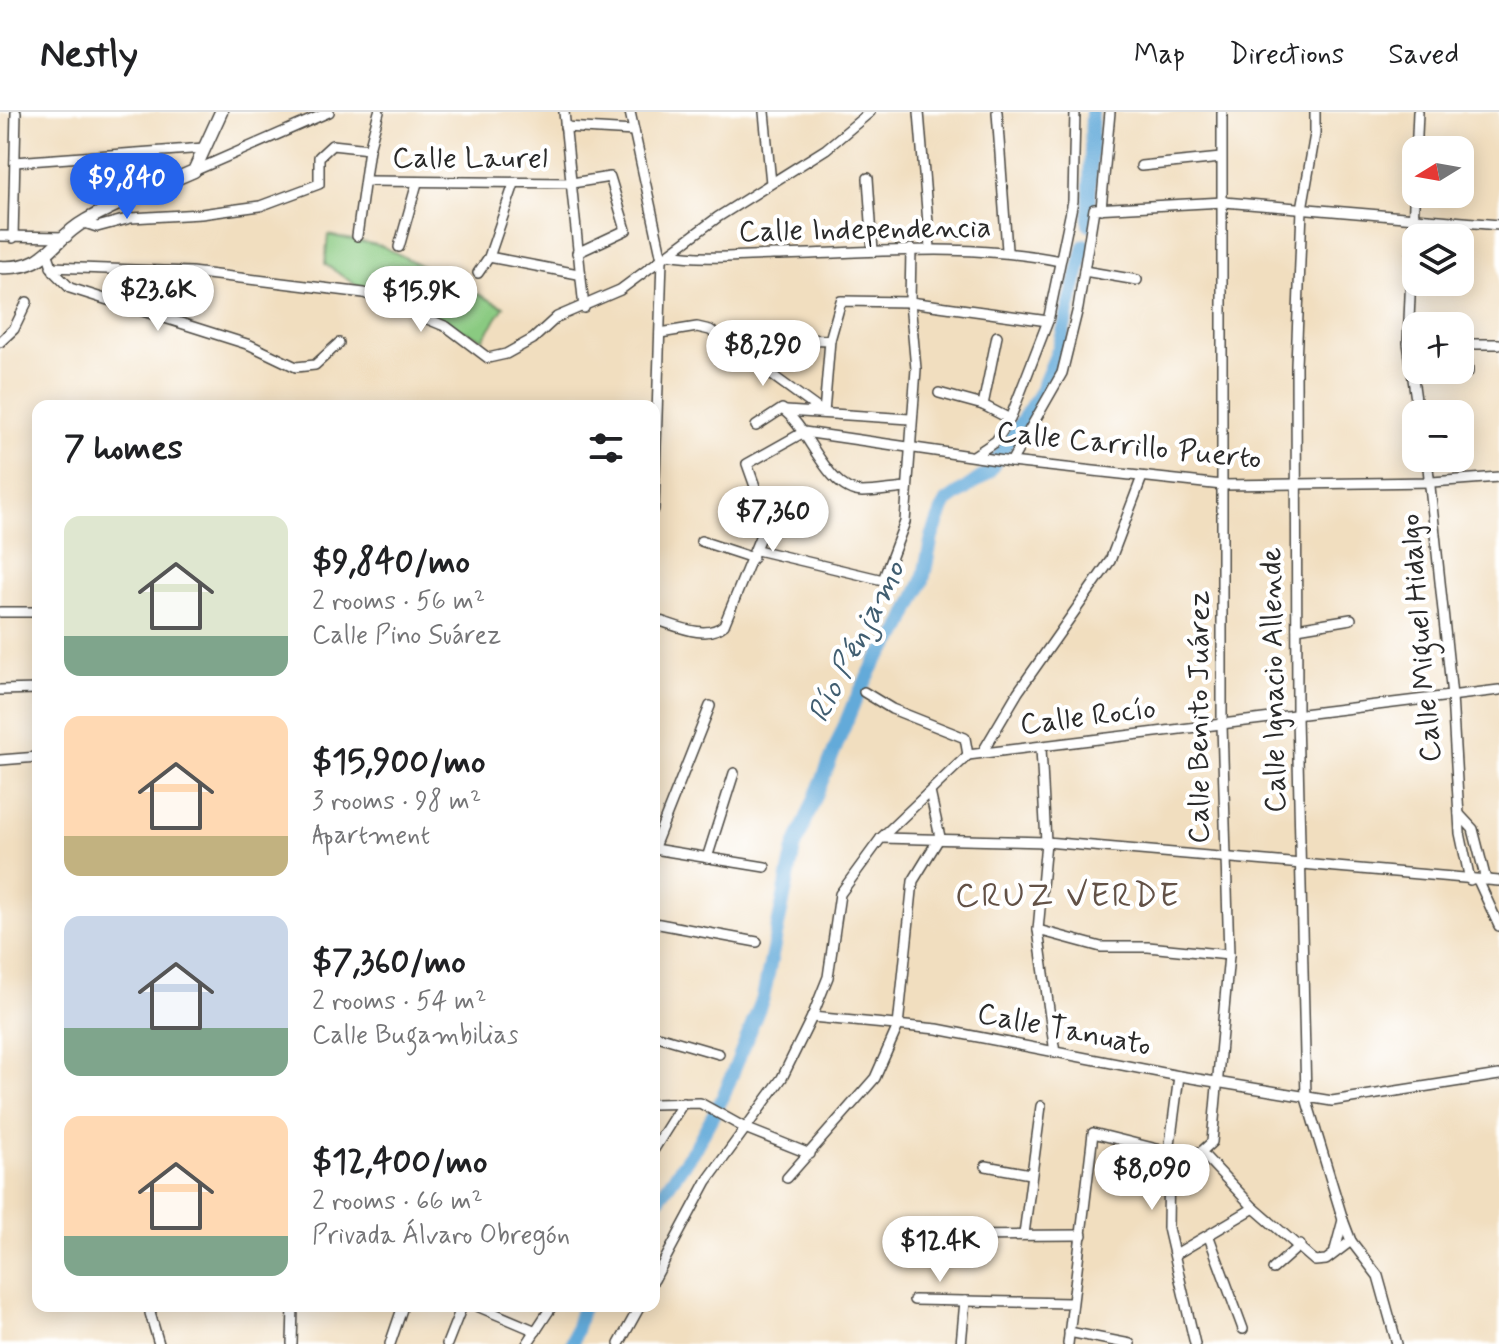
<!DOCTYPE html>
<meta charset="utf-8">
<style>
body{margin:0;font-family:Mynerve,sans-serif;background:#f6f6f6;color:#202124;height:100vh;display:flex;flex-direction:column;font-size:30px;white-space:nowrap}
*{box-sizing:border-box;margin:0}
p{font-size:26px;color:#757577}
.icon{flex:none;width:44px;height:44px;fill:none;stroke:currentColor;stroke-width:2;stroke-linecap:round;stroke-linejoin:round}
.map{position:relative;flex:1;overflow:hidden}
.side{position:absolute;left:32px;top:288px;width:628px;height:912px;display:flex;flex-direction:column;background:#fff;border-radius:16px;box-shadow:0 4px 20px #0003}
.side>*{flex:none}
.needle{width:52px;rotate:259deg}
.controls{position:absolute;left:1402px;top:24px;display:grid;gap:16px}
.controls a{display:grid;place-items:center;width:72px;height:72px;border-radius:16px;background:#fff;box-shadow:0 4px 20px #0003;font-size:40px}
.price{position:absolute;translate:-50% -68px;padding:0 18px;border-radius:28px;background:#fff;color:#222;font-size:26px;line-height:52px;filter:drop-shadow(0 2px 4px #0008)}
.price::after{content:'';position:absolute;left:50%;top:48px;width:24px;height:18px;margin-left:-12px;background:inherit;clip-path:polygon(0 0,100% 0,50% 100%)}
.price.selected{background:#2563eb;color:#fff}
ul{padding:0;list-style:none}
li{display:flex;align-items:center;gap:24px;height:200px;padding:0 32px}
li span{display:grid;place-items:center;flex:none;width:224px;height:160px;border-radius:16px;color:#555}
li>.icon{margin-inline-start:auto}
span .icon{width:96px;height:96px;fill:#fffc;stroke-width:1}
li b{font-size:34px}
h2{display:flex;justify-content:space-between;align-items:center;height:96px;padding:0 32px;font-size:34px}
header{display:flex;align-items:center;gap:48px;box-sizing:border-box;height:112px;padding:0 40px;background:#fff;border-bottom:2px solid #e0e0e0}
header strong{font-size:38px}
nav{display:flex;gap:44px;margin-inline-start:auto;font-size:28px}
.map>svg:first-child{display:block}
.green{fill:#8aca81;stroke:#5a7a56;stroke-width:2}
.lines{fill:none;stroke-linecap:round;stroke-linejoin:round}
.river{stroke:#63aad9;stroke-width:14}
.street-casing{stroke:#494641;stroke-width:12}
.secondary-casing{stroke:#494641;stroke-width:15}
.street{stroke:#fff;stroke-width:9}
.secondary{stroke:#fff;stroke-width:12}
.labels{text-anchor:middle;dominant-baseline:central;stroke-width:8;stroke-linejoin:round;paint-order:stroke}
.street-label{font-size:30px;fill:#2b2b2b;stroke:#fff}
.water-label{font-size:32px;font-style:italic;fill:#415e71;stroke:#fff}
.quarter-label{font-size:34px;letter-spacing:2px;fill:#635247;stroke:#fff}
</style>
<header>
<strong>Nestly</strong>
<nav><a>Map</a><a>Directions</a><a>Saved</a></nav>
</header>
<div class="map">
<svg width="1499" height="1232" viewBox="0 0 1499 1232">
<rect width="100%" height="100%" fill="#fff"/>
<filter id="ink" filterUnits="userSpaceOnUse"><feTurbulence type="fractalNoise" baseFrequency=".0125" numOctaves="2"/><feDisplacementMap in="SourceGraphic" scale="16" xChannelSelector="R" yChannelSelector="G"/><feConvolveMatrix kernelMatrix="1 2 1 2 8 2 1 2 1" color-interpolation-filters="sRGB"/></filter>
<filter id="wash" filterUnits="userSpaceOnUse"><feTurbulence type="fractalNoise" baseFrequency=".006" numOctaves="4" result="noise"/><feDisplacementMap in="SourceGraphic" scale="32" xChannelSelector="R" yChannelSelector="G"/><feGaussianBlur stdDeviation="1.8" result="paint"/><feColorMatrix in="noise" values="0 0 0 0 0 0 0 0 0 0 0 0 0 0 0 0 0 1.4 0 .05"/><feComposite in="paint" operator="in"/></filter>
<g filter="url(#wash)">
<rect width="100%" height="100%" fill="#f1debf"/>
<polygon class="green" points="328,123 382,134 504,195 483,227 363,178 325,152"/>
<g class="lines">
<g class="river">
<polyline points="1089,112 1092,0"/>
<polyline points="654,1093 695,1036 723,985 763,886 794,737 853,593 876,549 900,519 923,468 932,425 945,391 988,361 1041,279 1059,236 1085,133"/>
<polyline points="572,1232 583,1194"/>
</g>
</g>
</g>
<g filter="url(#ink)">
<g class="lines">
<g class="street-casing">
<g id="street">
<polyline points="564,0 584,196"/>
<polyline points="630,0 662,147 654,397"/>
<polyline points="764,0 771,71"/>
<polyline points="919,0 930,136"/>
<polyline points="997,0 1007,138"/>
<polyline points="1315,0 1315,22 1302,97 1296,254 1297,604 1306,986 1343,1108 1351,1129 1378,1164 1397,1232"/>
<polyline points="1418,0 1408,231 1418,302"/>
<polyline points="565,15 634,19"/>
<polyline points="15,50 204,36"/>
<polyline points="1141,54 1221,46"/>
<polyline points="194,59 329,0"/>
<polyline points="868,66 873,139"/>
<polyline points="367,69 572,71 610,65 626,118 577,141"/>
<polyline points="1101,97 1110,0"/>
<polyline points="82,110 97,115 131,106 201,102 260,94 319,72 319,45 332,33 369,37"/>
<polyline points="0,124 67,125"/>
<polyline points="357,124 369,37 379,0"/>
<polyline points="13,126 16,0"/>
<polyline points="399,135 417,71"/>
<path d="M669,142C703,148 739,144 773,143C870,141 964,130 1060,149"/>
<polyline points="48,143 54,160 70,176 250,233 296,255 315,253 339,231"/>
<polyline points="489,145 578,162"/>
<polyline points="51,155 191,160 364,181 447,215 488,246 506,242 533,227 557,205 620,178 718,105 826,37 870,0"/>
<polyline points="1084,159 1137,168"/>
<polyline points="478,161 489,145 514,72"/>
<polyline points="660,221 697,215 710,218 824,301"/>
<polyline points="722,225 830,228"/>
<polyline points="0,230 14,217 27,190"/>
<polyline points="1460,232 1499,232"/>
<polyline points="1466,232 1468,260"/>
<polyline points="939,281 983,293 1010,307"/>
<polyline points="983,293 997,224"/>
<polyline points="786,299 910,307"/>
<polyline points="824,301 830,228 841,189 910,190 1048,209"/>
<path d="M756,314L782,297C809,315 826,379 862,380C876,380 892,377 906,376"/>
<polyline points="975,343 996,329 1010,307 1048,209 1073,89 1075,0"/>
<polyline points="1427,346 1452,584 1460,721 1470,768"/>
<polyline points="1011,350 1062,261 1078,196 1094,97 1224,90 1499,113"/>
<polyline points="701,429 753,446"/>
<polyline points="757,438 883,468 905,410 916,257 910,190 911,137"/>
<polyline points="0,500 38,500"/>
<path d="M654,507C675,513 705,529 724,513L767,408L747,352L804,320L1011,350L1222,373L1432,370L1499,365"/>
<polyline points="1297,516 1351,507"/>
<polyline points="0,578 38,577"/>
<polyline points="864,580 892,597 965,626 968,643"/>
<polyline points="1041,636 1046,730 1038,818 1055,941"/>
<polyline points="982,641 1018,580 1110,449 1142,365"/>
<polyline points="968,643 1499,578"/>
<polyline points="0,648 38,645"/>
<polyline points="1459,702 1473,717 1486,768"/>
<polyline points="881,726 1046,730 1499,769"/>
<polyline points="654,735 710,594"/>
<polyline points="654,737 765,755"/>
<polyline points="707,746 734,661"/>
<polyline points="1478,768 1499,814"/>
<polyline points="654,811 757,830"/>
<polyline points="1038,818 1101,835 1148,835 1229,843"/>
<polyline points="812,905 937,917 1179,964 1332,989 1499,963"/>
<polyline points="654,923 719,942"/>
<polyline points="1179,964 1169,1040 1168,1116 1195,1232"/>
<polyline points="654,992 700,991 745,1016 810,1042"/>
<polyline points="654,1037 683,991"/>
<polyline points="1201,1040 1212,1030 1229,843 1222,613 1222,0"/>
<polyline points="1201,1040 1254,1096 1315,1149 1326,1148 1351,1129"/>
<polyline points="986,1054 1030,1062"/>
<polyline points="787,1066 875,966 898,914 913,769 940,725 930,680"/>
<polyline points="1024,1122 1041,994"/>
<polyline points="945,1124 1082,1123"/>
<polyline points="1209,1125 1243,1217"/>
<polyline points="1335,1138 1343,1108"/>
<polyline points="1176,1142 1254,1096"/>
<polyline points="1273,1157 1300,1133"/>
<polyline points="654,1168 707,1069 782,966 812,905 828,865 840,782 881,726 968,643"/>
<polyline points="914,1188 1071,1191"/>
<polyline points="153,1194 150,1201 159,1232"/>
<polyline points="477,1194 536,1219"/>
<polyline points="1069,1220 1130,1232"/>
<polyline points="292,1232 293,1194"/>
<polyline points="390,1232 403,1194"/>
<polyline points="447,1232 462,1194"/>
<polyline points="527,1232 552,1194"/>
<polyline points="619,1232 640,1194"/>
<polyline points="961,1232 965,1189"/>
<polyline points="1068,1232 1093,1021 1169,1040 1201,1040"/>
</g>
</g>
<g class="secondary-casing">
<path id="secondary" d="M0,155C48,158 51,128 85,109C119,89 158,75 194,59L221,0"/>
</g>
<use href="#street" class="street"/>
<use href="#secondary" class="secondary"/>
</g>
</g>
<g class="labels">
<g class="street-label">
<text x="470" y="46">Calle Laurel</text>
<text transform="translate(865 118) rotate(-1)">Calle Independencia</text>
<text transform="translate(1129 334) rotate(6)">Calle Carrillo Puerto</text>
<text transform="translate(1421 526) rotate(-95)">Calle Miguel Hidalgo</text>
<text transform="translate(1274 568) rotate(-91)">Calle Ignacio Allende</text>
<text transform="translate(1088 605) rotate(-7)">Calle Rocío</text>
<text transform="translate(1199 605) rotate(-90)">Calle Benito Juárez</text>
<text transform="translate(1064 918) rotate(11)">Calle Tanuato</text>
</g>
<g class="water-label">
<text transform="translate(857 530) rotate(-63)">Río Pénjamo</text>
</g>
<g class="quarter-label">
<text x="1068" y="784">CRUZ VERDE</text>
</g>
</g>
</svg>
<div class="controls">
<a><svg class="needle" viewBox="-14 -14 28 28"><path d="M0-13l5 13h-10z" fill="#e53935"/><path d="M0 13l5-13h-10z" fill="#757577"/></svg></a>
<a><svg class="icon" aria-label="layers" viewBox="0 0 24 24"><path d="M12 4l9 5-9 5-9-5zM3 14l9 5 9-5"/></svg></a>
<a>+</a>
<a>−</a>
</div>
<b class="price selected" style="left:127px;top:109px">$9,840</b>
<b class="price" style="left:158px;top:221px">$23.6K</b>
<b class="price" style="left:421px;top:222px">$15.9K</b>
<b class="price" style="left:763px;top:276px">$8,290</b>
<b class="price" style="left:773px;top:442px">$7,360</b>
<b class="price" style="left:1152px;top:1100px">$8,090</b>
<b class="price" style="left:940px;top:1172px">$12.4K</b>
<section class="side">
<h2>7 homes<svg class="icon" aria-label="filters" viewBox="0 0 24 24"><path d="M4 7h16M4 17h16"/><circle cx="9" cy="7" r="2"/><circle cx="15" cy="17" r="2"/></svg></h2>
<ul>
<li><span style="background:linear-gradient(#dfe7d0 75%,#7fa58c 0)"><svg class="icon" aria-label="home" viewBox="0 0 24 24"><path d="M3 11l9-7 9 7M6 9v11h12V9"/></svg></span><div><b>$9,840/mo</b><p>2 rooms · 56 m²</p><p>Calle Pino Suárez</p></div></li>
<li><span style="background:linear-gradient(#ffd9b3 75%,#c2b280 0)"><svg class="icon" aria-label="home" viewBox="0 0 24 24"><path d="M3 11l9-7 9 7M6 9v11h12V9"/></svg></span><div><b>$15,900/mo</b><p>3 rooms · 98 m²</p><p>Apartment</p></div></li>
<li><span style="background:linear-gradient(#c9d6e8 70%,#7fa58c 0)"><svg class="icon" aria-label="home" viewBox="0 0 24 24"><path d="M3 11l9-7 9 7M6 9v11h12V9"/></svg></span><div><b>$7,360/mo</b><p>2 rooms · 54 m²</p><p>Calle Bugambilias</p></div></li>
<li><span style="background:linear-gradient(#ffd9b3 75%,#7fa58c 0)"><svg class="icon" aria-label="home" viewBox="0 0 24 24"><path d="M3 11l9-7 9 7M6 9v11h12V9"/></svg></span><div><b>$12,400/mo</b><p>2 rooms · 66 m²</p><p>Privada Álvaro Obregón</p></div></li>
</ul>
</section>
</div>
